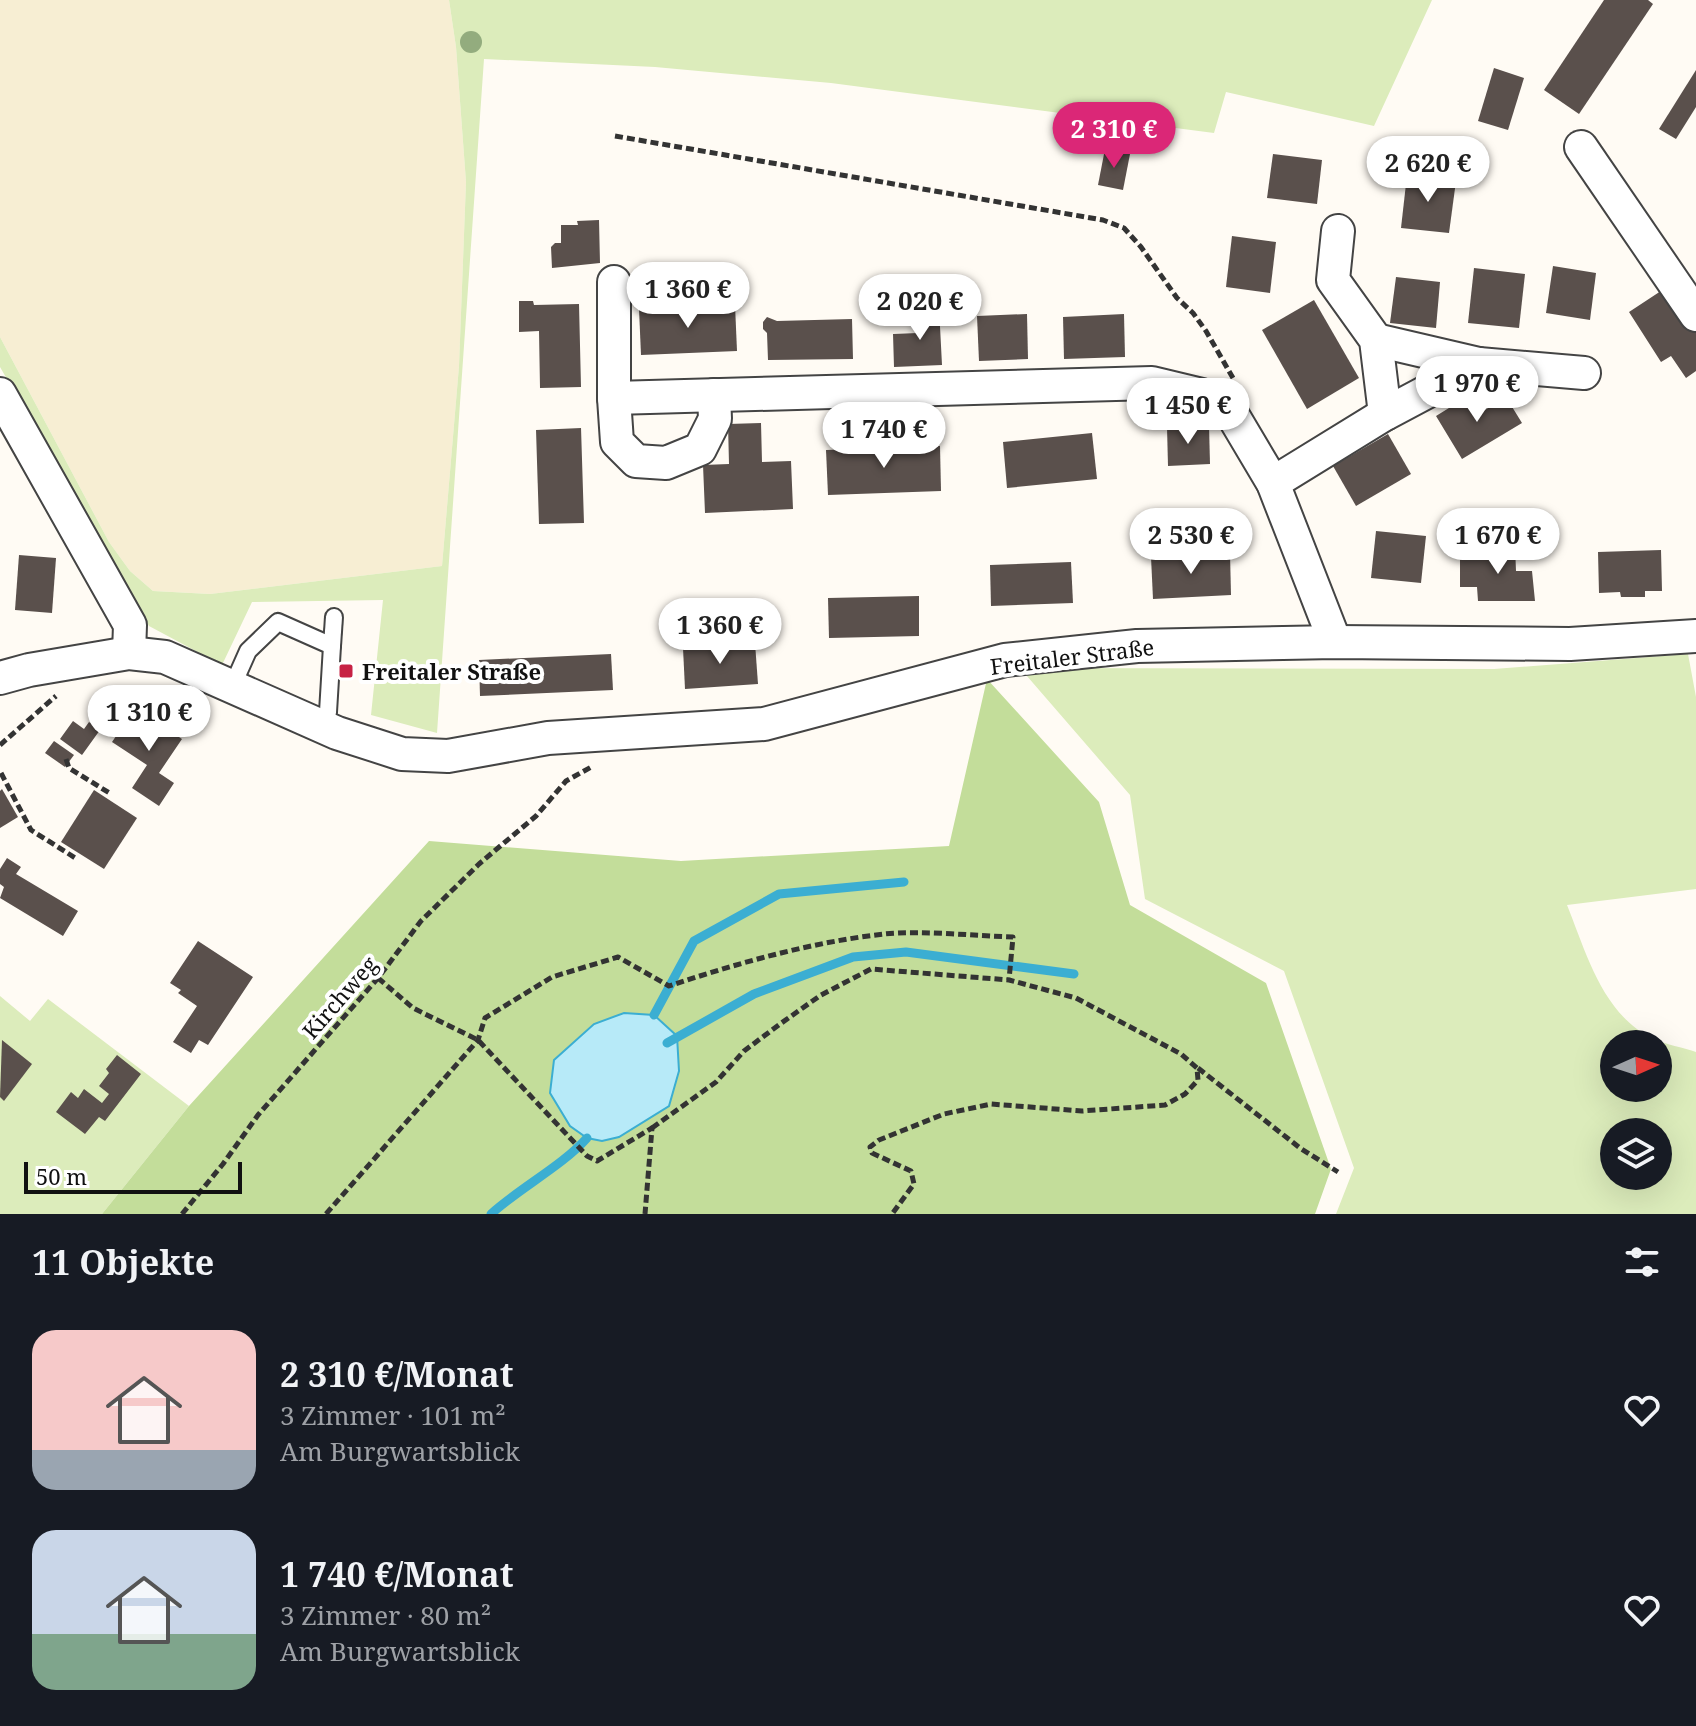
<!DOCTYPE html>
<html lang="de">
<meta charset="utf-8">
<style>
body{margin:0;font-family:"Noto Serif",serif;background:#20242c;color:#f1f3f6;height:100vh;display:flex;flex-direction:column;font-size:30px;white-space:nowrap}
*{box-sizing:border-box;margin:0}
p{font-size:26px;color:#9ea1a6}
.icon{flex:none;width:44px;height:44px;fill:none;stroke:currentColor;stroke-width:2;stroke-linecap:round;stroke-linejoin:round}
.map{position:relative;height:1214px;overflow:hidden}
.sheet{display:flex;flex-direction:column;background:#171b24;flex:1}
.sheet>*{flex:none}
.needle{width:52px;rotate:87deg}
.tools{position:absolute;left:1600px;top:1030px;display:grid;gap:16px}
.tools a{display:grid;place-items:center;width:72px;height:72px;border-radius:50%;background:#171b24;box-shadow:0 8px 32px #0002;font-size:40px}
.scale{position:absolute;left:24px;bottom:20px;width:218px;box-sizing:border-box;padding-left:8px;border:4px solid #111;border-top:0;font-size:22px;line-height:28px;white-space:nowrap;color:#111;-webkit-text-stroke:6px #fff;paint-order:stroke}
.price{position:absolute;translate:-50% -68px;padding:0 18px;border-radius:28px;background:#fff;color:#222;font-size:26px;line-height:52px;filter:drop-shadow(0 2px 4px #0008)}
.price::after{content:'';position:absolute;left:50%;top:48px;width:24px;height:18px;margin-left:-12px;background:inherit;clip-path:polygon(0 0,100% 0,50% 100%)}
.price.selected{background:#db2777;color:#fff}
ul{padding:0;list-style:none}
li{display:flex;align-items:center;gap:24px;height:200px;padding:0 32px}
li span{display:grid;place-items:center;flex:none;width:224px;height:160px;border-radius:24px;color:#555}
li>.icon{margin-inline-start:auto}
span .icon{width:96px;height:96px;fill:#fffc;stroke-width:1}
li b{font-size:34px}
h2{display:flex;justify-content:space-between;align-items:center;height:96px;padding:0 32px;font-size:34px}
.map>svg:first-child{display:block}
.farmland{fill:#f7eed3}
.green{fill:#dcecbb;fill-rule:evenodd}
.forest{fill:#c3dd9a}
.water{fill:#b7eaf8;stroke:#3baed2;stroke-width:2}
.lines{fill:none;stroke-linecap:round;stroke-linejoin:round}
.stream{stroke:#3baed2;stroke-width:9}
.building{fill:#5a504c}
.lane-casing{stroke:#444;stroke-width:20}
.street-casing{stroke:#444;stroke-width:36}
.path{stroke:#333;stroke-width:5;stroke-dasharray:8 4;stroke-linecap:butt}
.lane{stroke:#fff;stroke-width:16}
.street{stroke:#fff;stroke-width:32}
.tree{fill:#93ac7e}
.poi-dot{fill:#c72244;stroke:#fff;stroke-width:3}
.labels{text-anchor:middle;dominant-baseline:central;stroke-width:8;stroke-linejoin:round;paint-order:stroke}
.street-label{font-size:22px;fill:#111;stroke:#fff}
.poi-label{font-size:22px;font-weight:bold;fill:#111;stroke:#fff;text-anchor:start}
</style>
<div class="map">
<svg width="1696" height="1214" viewBox="0 0 1696 1214">
<rect width="100%" height="100%" fill="#fffbf4"/>
<polygon class="farmland" points="0,0 449,0 456,47 466,182 459,366 442,566 210,594 153,591 130,571 109,542 0,337"/>
<g class="green">
<polygon points="449,0 1432,0 1374,126 1226,92 1214,133 831,83 655,67 484,59 437,733 371,715 383,600 252,602 222,665 149,626 0,367 0,337 109,542 130,571 153,591 210,594 442,566 459,366 466,182 456,47"/>
<path d="M1688,654L1696,697V889L1567,905C1586,952 1603,1016 1654,1039C1667,1045 1682,1047 1696,1052V1214H1336L1354,1168L1284,971L1145,899L1130,795L1020,668L1494,669ZM1614,1044H1658V1088H1614ZM1614,1132H1658V1176H1614Z"/>
<polygon points="0,996 30,1021 48,999 189,1106 102,1214 0,1214"/>
</g>
<polygon class="forest" points="987,679 1099,802 1130,905 1266,983 1331,1169 1315,1214 102,1214 189,1106 429,841 681,861 949,846"/>
<polygon class="water" points="624,1013 654,1015 677,1036 679,1071 669,1106 619,1137 602,1141 587,1138 570,1126 550,1093 554,1060 594,1024"/>
<g class="lines">
<g class="stream">
<polyline points="654,1015 694,941 779,894 904,882"/>
<polyline points="667,1043 754,994 853,957 906,952 1074,974"/>
<path d="M491,1214C521,1187 562,1166 587,1138"/>
</g>
</g>
<g class="building">
<polygon points="1604,0 1648,0 1653,4 1579,114 1544,90"/>
<polygon points="1494,68 1524,78 1508,130 1478,121"/>
<polygon points="1696,70 1696,107 1676,139 1659,129"/>
<polygon points="1105,149 1130,154 1123,190 1098,185"/>
<polygon points="1273,154 1322,160 1317,204 1267,198"/>
<polygon points="1407,175 1456,181 1449,233 1401,228"/>
<polygon points="599,220 600,263 552,268 551,247 555,243 561,243 561,225 578,225 577,221"/>
<polygon points="1232,236 1276,242 1270,293 1226,287"/>
<polygon points="1553,266 1596,273 1590,320 1546,313"/>
<polygon points="1474,268 1525,274 1519,328 1468,323"/>
<polygon points="1396,277 1440,282 1436,328 1390,323"/>
<polygon points="1667,287 1696,332 1696,371 1686,378 1671,356 1661,362 1629,312"/>
<polygon points="1314,300 1359,378 1307,409 1262,330"/>
<polygon points="519,301 533,301 534,305 579,304 581,387 540,388 539,331 519,332"/>
<polygon points="735,305 737,351 641,355 639,309"/>
<polygon points="939,307 942,365 894,367 893,334 918,333 918,308"/>
<polygon points="1027,314 1028,359 979,361 977,316"/>
<polygon points="1124,314 1125,357 1064,359 1063,317"/>
<polygon points="767,317 777,321 852,319 853,359 768,360 767,333 763,329 763,322"/>
<polygon points="1470,395 1480,413 1506,397 1522,423 1462,459 1436,416"/>
<polygon points="761,423 762,462 791,461 793,509 705,513 703,465 729,464 728,424"/>
<polygon points="1209,425 1210,464 1168,466 1167,427"/>
<polygon points="581,428 584,523 539,524 536,430"/>
<polygon points="1092,433 1097,479 1007,488 1003,442"/>
<polygon points="1388,434 1411,474 1356,506 1333,466"/>
<polygon points="940,446 941,491 828,495 826,450"/>
<polygon points="1376,531 1426,536 1421,583 1371,578"/>
<polygon points="1515,546 1516,571 1532,571 1535,601 1478,601 1477,587 1460,587 1460,560 1483,559 1483,547"/>
<polygon points="1661,550 1662,591 1645,591 1645,597 1621,597 1620,592 1599,593 1598,552"/>
<polygon points="1230,553 1231,595 1153,599 1151,557"/>
<polygon points="19,555 56,558 52,613 15,610"/>
<polygon points="1071,562 1073,603 991,606 990,565"/>
<polygon points="919,596 919,636 829,638 828,598"/>
<polygon points="755,643 758,684 685,689 683,648"/>
<polygon points="611,654 613,690 480,696 479,660"/>
<polygon points="135,708 182,739 159,773 174,783 159,806 132,788 147,765 112,742"/>
<polygon points="73,721 84,729 89,722 100,730 82,755 60,739"/>
<polygon points="54,741 74,755 65,767 45,753"/>
<polygon points="2,789 18,817 0,828 0,791"/>
<polygon points="94,790 137,818 104,869 61,842"/>
<polygon points="7,858 21,867 16,874 78,911 63,936 0,898 4,887 0,884 0,869"/>
<polygon points="198,941 253,977 208,1045 199,1040 191,1053 173,1042 197,1006 178,993 181,990 170,983"/>
<polygon points="2,1040 32,1064 4,1101 0,1097"/>
<polygon points="117,1055 141,1074 105,1121 99,1117 85,1134 56,1112 71,1092 78,1098 84,1089 102,1103 109,1094 99,1086 109,1073 106,1069"/>
</g>
<g class="lines">
<g class="lane-casing">
<g id="lane">
<polyline points="332,646 334,617"/>
<polyline points="232,687 248,651 278,622 332,646 328,712 323,726"/>
</g>
</g>
<g class="street-casing">
<g id="street">
<polyline points="1581,147 1696,315"/>
<polyline points="1338,231 1333,280 1376,340 1385,414"/>
<polyline points="614,282 614,398 1152,383 1202,395 1232,414 1273,483 1335,642"/>
<polyline points="1376,340 1479,364"/>
<polyline points="0,394 130,625 129,653"/>
<polyline points="614,398 617,442 636,461 666,463 700,449 715,419 714,395"/>
<polyline points="1273,483 1385,414 1479,364 1584,373"/>
<polyline points="0,678 29,670 129,653 165,657 337,733 402,754 448,756 548,738 764,724 1005,660 1137,646 1335,642 1570,644 1696,636"/>
</g>
</g>
<g class="path">
<polyline points="615,136 1103,220 1124,228 1141,247 1177,298 1193,313 1206,331 1233,378"/>
<polyline points="0,745 56,696"/>
<polyline points="66,759 69,768 111,794"/>
<polyline points="1,773 31,830 77,859"/>
<polyline points="378,978 413,1008 478,1040 587,1156 597,1161 652,1128 645,1214"/>
<polyline points="1198,1068 1300,1148 1338,1172"/>
<polyline points="652,1128 716,1082 744,1051 780,1024 821,995 871,969 1009,980 1076,998 1181,1054 1197,1068 1198,1080 1185,1094 1165,1105 1082,1111 991,1104 944,1114 879,1140 870,1147 872,1153 911,1171 914,1184 892,1214"/>
<polyline points="182,1214 223,1164 258,1115 378,978 421,921 479,864 536,816 566,781 593,766"/>
<path d="M326,1214L478,1040L485,1018L552,977L618,957L669,986C738,963 812,942 884,934C922,930 974,936 1013,937L1009,980"/>
</g>
<use href="#lane" class="lane"/>
<use href="#street" class="street"/>
</g>
<circle class="tree" cx="471" cy="42" r="11"/>
<rect class="poi-dot" x="338" y="663" width="16" height="16" rx="4"/>
<g class="labels">
<g class="street-label">
<text transform="translate(1072 656) rotate(-7)">Freitaler Straße</text>
<text transform="translate(339 997) rotate(-49)">Kirchweg</text>
</g>
<g class="poi-label">
<text x="362" y="671">Freitaler Straße</text>
</g>
</g>
</svg>
<div class="tools">
<a><svg class="needle" viewBox="-14 -14 28 28"><path d="M0-13l5 13h-10z" fill="#e53935"/><path d="M0 13l5-13h-10z" fill="#9ea1a6"/></svg></a>
<a><svg class="icon" aria-label="layers" viewBox="0 0 24 24"><path d="M12 4l9 5-9 5-9-5zM3 14l9 5 9-5"/></svg></a>
</div>
<div class="scale">50 m</div>
<b class="price selected" style="left:1114px;top:170px">2 310 €</b>
<b class="price" style="left:1428px;top:204px">2 620 €</b>
<b class="price" style="left:688px;top:330px">1 360 €</b>
<b class="price" style="left:920px;top:342px">2 020 €</b>
<b class="price" style="left:1477px;top:424px">1 970 €</b>
<b class="price" style="left:1188px;top:446px">1 450 €</b>
<b class="price" style="left:884px;top:470px">1 740 €</b>
<b class="price" style="left:1191px;top:576px">2 530 €</b>
<b class="price" style="left:1498px;top:576px">1 670 €</b>
<b class="price" style="left:720px;top:666px">1 360 €</b>
<b class="price" style="left:149px;top:753px">1 310 €</b>
</div>
<section class="sheet">
<h2>11 Objekte<svg class="icon" aria-label="filters" viewBox="0 0 24 24"><path d="M4 7h16M4 17h16"/><circle cx="9" cy="7" r="2"/><circle cx="15" cy="17" r="2"/></svg></h2>
<ul>
<li><span style="background:linear-gradient(#f6c9c9 75%,#9aa5b1 0)"><svg class="icon" aria-label="home" viewBox="0 0 24 24"><path d="M3 11l9-7 9 7M6 9v11h12V9"/></svg></span><div><b>2 310 €/Monat</b><p>3 Zimmer · 101 m²</p><p>Am Burgwartsblick</p></div><svg class="icon" aria-label="heart" viewBox="0 0 24 24"><path d="M12 20l-8-8c-3-5 5-10 8-4 3-6 11-1 8 4z"/></svg></li>
<li><span style="background:linear-gradient(#c9d6e8 65%,#7fa58c 0)"><svg class="icon" aria-label="home" viewBox="0 0 24 24"><path d="M3 11l9-7 9 7M6 9v11h12V9"/></svg></span><div><b>1 740 €/Monat</b><p>3 Zimmer · 80 m²</p><p>Am Burgwartsblick</p></div><svg class="icon" aria-label="heart" viewBox="0 0 24 24"><path d="M12 20l-8-8c-3-5 5-10 8-4 3-6 11-1 8 4z"/></svg></li>
</ul>
</section>
